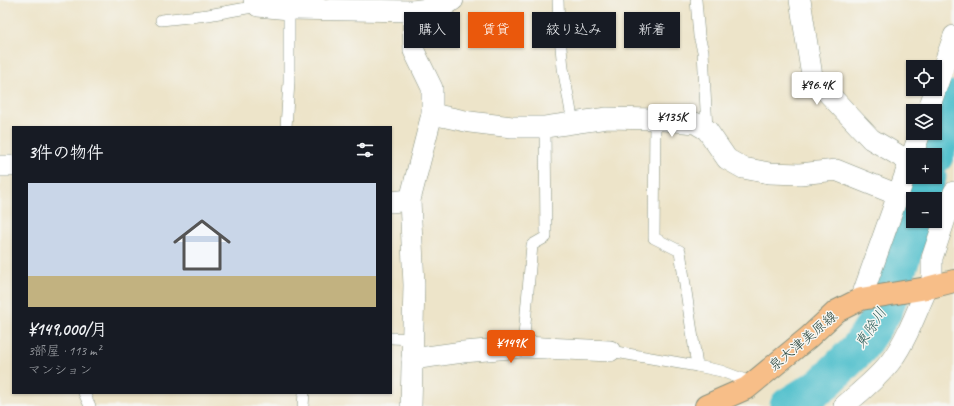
<!DOCTYPE html>
<html lang="ja">
<meta charset="utf-8">
<style>
body{margin:0;font-family:Caveat,"Klee One",sans-serif;background:#242831;color:#f1f3f6;height:100vh;display:flex;flex-direction:column;font-size:15px;white-space:nowrap}
*{box-sizing:border-box;margin:0}
p{font-size:13px;color:#9ea1a6}
.icon{flex:none;width:22px;height:22px;fill:none;stroke:currentColor;stroke-width:2;stroke-linecap:round;stroke-linejoin:round}
.map{position:relative;flex:1;overflow:hidden}
.panel{position:absolute;left:12px;top:126px;width:380px;height:268px;display:flex;flex-direction:column;background:#171b24;border-radius:0px;box-shadow:0 1px 3px #0004}
.panel>*{flex:none}
.banner{position:absolute;left:404px;top:12px;width:380px;height:36px;display:flex;gap:8px}
.fabs{position:absolute;left:906px;top:60px;display:grid;gap:8px}
.fabs a{display:grid;place-items:center;width:36px;height:36px;border-radius:0px;background:#171b24;box-shadow:0 1px 3px #0004;font-size:20px}
.price{position:absolute;translate:-50% -34px;padding:0 9px;border-radius:4px;background:#fff;color:#222;font-size:13px;line-height:26px;filter:drop-shadow(0 1px 2px #0008)}
.price::after{content:'';position:absolute;left:50%;top:24px;width:12px;height:9px;margin-left:-6px;background:inherit;clip-path:polygon(0 0,100% 0,50% 100%)}
.price.current{background:#ea580c;color:#fff}
ul{padding:0;list-style:none}
li{display:grid;align-content:center;gap:8px;height:212px;padding:0 16px}
li+li{border-top:1px solid #363941}
li span{display:grid;place-items:center;height:124px;border-radius:0px;color:#555}
li>.icon{margin-inline-start:auto}
span .icon{width:72px;height:72px;fill:#fffc;stroke-width:1}
li b{font-size:17px}
h2{display:flex;justify-content:space-between;align-items:center;height:48px;padding:0 16px;font-size:17px}
.tag{padding:0 14px;border-radius:0px;background:#171b24;box-shadow:0 1px 3px #0004;font-size:14px;line-height:36px}
.tag.current{background:#ea580c;color:#fff}
.map>svg:first-child{display:block}
.lines{fill:none;stroke-linecap:round;stroke-linejoin:round}
.river{stroke:#55c1cd;stroke-width:37}
.lane-casing{stroke:#86907e;stroke-width:12}
.street-casing{stroke:#86907e;stroke-width:22}
.primary-casing{stroke:#86907e;stroke-width:24}
.lane{stroke:#fff;stroke-width:11}
.street{stroke:#fff;stroke-width:21}
.primary{stroke:#f7be88;stroke-width:22}
.labels{text-anchor:middle;dominant-baseline:central;stroke-width:3;stroke-linejoin:round;paint-order:stroke}
.street-label{font-size:14px;fill:#1f3d34;stroke:#f6f6f2}
.water-label{font-size:15px;font-style:italic;fill:#2c5e5a;stroke:#f6f6f2}
</style>
<div class="map">
<svg width="954" height="406" viewBox="0 0 954 406">
<rect width="100%" height="100%" fill="#f6f6f2"/>
<filter id="ink" filterUnits="userSpaceOnUse"><feTurbulence type="fractalNoise" baseFrequency=".025" numOctaves="2"/><feDisplacementMap in="SourceGraphic" scale="8" xChannelSelector="R" yChannelSelector="G"/><feConvolveMatrix kernelMatrix="1 2 1 2 8 2 1 2 1" color-interpolation-filters="sRGB"/></filter>
<filter id="wash" filterUnits="userSpaceOnUse"><feTurbulence type="fractalNoise" baseFrequency=".012" numOctaves="4" result="noise"/><feDisplacementMap in="SourceGraphic" scale="16" xChannelSelector="R" yChannelSelector="G"/><feGaussianBlur stdDeviation="0.9" result="paint"/><feColorMatrix in="noise" values="0 0 0 0 0 0 0 0 0 0 0 0 0 0 0 0 0 1.4 0 .05"/><feComposite in="paint" operator="in"/></filter>
<g filter="url(#wash)">
<rect width="100%" height="100%" fill="#ede4c9"/>
<g class="lines">
<g class="river">
<polyline points="935,156 954,99"/>
<polyline points="921,199 928,177"/>
<polyline points="788,406 822,385 859,348 885,309 914,221"/>
</g>
</g>
</g>
<g filter="url(#ink)">
<g class="lines">
<g class="lane-casing">
<g id="lane">
<polyline points="558,0 559,27 563,68 573,123"/>
<polyline points="696,0 699,36 703,51 707,130"/>
<polyline points="161,20 208,15 258,6"/>
<polyline points="655,119 654,238 680,251 697,366"/>
<polyline points="286,127 289,82 289,9"/>
<polyline points="391,338 413,339"/>
<polyline points="523,347 532,245 546,237 545,127"/>
<polyline points="610,351 697,366 721,371 753,383"/>
<polyline points="84,393 90,406"/>
<polyline points="303,406 304,393"/>
</g>
</g>
<g class="street-casing">
<g id="street">
<polyline points="254,0 258,6 289,9 413,11 414,51 432,88 432,114 410,200 414,285 411,406"/>
<polyline points="800,0 812,76 871,139 910,162"/>
<polyline points="413,11 443,7 453,0"/>
<polyline points="928,111 954,36"/>
<polyline points="432,114 470,122 512,127 545,127 607,118 655,119 695,123 707,130 727,159 743,168 769,173 800,174 836,170 898,195"/>
<polyline points="0,166 13,166"/>
<polyline points="391,202 410,200"/>
<polyline points="932,287 932,258 954,192"/>
<polyline points="861,299 920,133"/>
<polyline points="412,359 463,352 523,347 610,351"/>
<path d="M844,406C860,392 878,378 891,361C906,341 917,311 927,288"/>
</g>
</g>
<g class="primary-casing">
<polyline id="primary" points="706,406 747,388 809,337 837,311 861,299 927,288 954,281"/>
</g>
<use href="#lane" class="lane"/>
<use href="#street" class="street"/>
<use href="#primary" class="primary"/>
</g>
</g>
<g class="labels">
<g class="street-label">
<text transform="translate(803 341) rotate(-40)">泉大津美原線</text>
</g>
<g class="water-label">
<text transform="translate(871 328) rotate(-57)">東除川</text>
</g>
</g>
</svg>
<div class="fabs">
<a><svg class="icon" aria-label="locate" viewBox="0 0 24 24"><circle cx="12" cy="12" r="6"/><path d="M12 2v4M12 18v4M2 12h4M18 12h4"/></svg></a>
<a><svg class="icon" aria-label="layers" viewBox="0 0 24 24"><path d="M12 4l9 5-9 5-9-5zM3 14l9 5 9-5"/></svg></a>
<a>+</a>
<a>−</a>
</div>
<b class="price" style="left:817px;top:106px">¥96.4K</b>
<b class="price" style="left:672px;top:138px">¥135K</b>
<b class="price current" style="left:511px;top:364px">¥149K</b>
<div class="banner">
<a class="tag">購入</a>
<a class="tag current">賃貸</a>
<a class="tag">絞り込み</a>
<a class="tag">新着</a>
</div>
<section class="panel">
<h2>3件の物件<svg class="icon" aria-label="filters" viewBox="0 0 24 24"><path d="M4 7h16M4 17h16"/><circle cx="9" cy="7" r="2"/><circle cx="15" cy="17" r="2"/></svg></h2>
<ul>
<li><span style="background:linear-gradient(#c9d6e8 75%,#c2b280 0)"><svg class="icon" aria-label="home" viewBox="0 0 24 24"><path d="M3 11l9-7 9 7M6 9v11h12V9"/></svg></span><div><b>¥149,000/月</b><p>3部屋 · 113 m²</p><p>マンション</p></div></li>
</ul>
</section>
</div>
